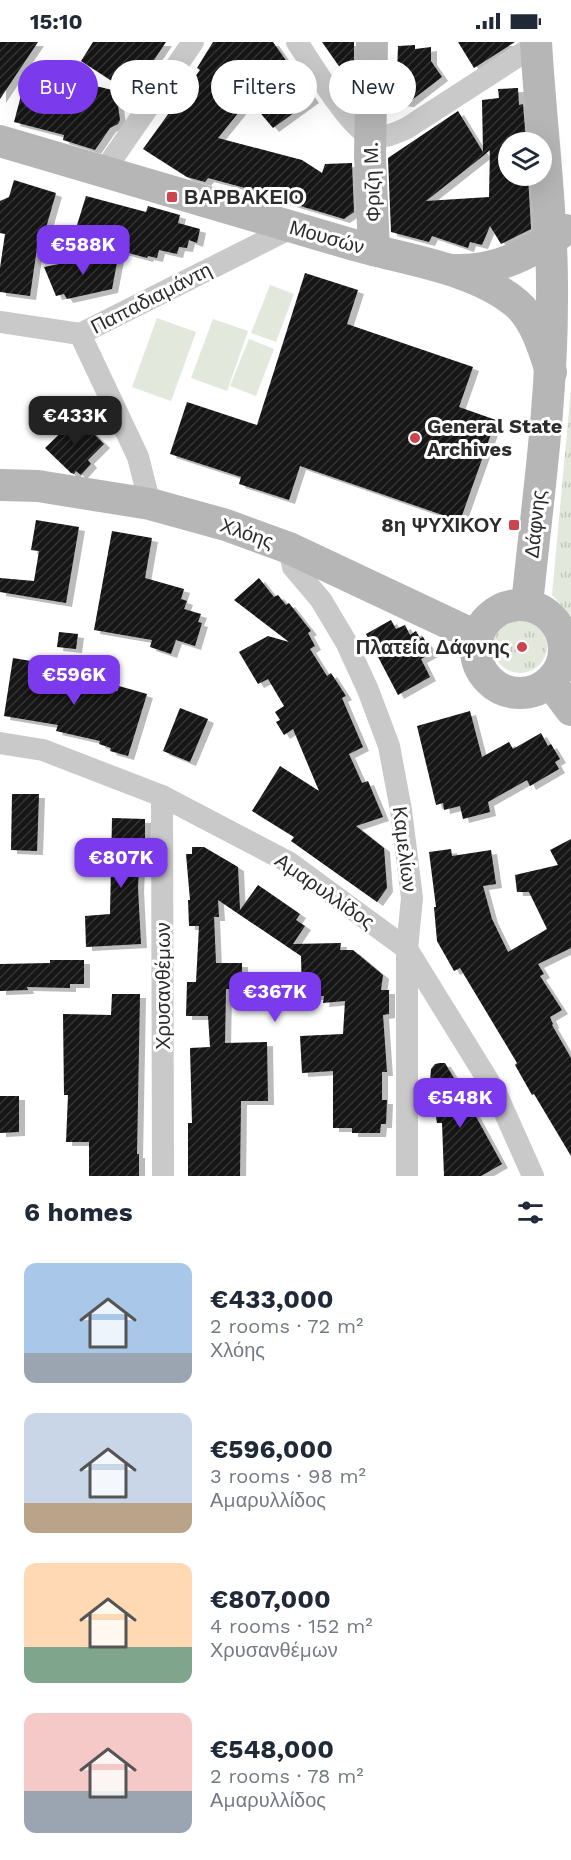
<!DOCTYPE html>
<meta charset="utf-8">
<style>
body{margin:0;font-family:"Work Sans",sans-serif;background:#f6f6f7;color:#1f2937;height:100vh;display:flex;flex-direction:column;font-size:22px;white-space:nowrap}
*{box-sizing:border-box;margin:0}
p{font-size:20px;color:#747a83}
.icon{flex:none;width:33px;height:33px;fill:none;stroke:currentColor;stroke-width:2;stroke-linecap:round;stroke-linejoin:round}
.map{position:relative;height:1134px;overflow:hidden}
.drawer{display:flex;flex-direction:column;background:#fff;flex:1}
.drawer>*{flex:none}
.top-card{position:absolute;left:18px;top:18px;width:536px;height:54px;display:flex;gap:12px}
.tools{position:absolute;left:498px;top:90px;display:grid;gap:12px}
.tools a{display:grid;place-items:center;width:54px;height:54px;border-radius:50%;background:#fff;box-shadow:0 6px 24px #0002;font-size:30px}
.price{position:absolute;translate:-50% -51px;padding:0 14px;border-radius:12px;background:#7c3aed;color:#fff;font-size:20px;line-height:39px;filter:drop-shadow(0 2px 3px #0008)}
.price::after{content:'';position:absolute;left:50%;top:36px;width:18px;height:14px;margin-left:-9px;background:inherit;clip-path:polygon(0 0,100% 0,50% 100%)}
.price.current{background:#222;color:#fff}
ul{padding:0;list-style:none}
li{display:flex;align-items:center;gap:18px;height:150px;padding:0 24px}
li span{display:grid;place-items:center;flex:none;width:168px;height:120px;border-radius:12px;color:#555}
li>.icon{margin-inline-start:auto}
span .icon{width:72px;height:72px;fill:#fffc;stroke-width:1}
li b{font-size:26px}
h2{display:flex;justify-content:space-between;align-items:center;height:72px;padding:0 24px;font-size:26px}
.tag{padding:0 21px;border-radius:27px;background:#fff;box-shadow:0 6px 24px #0002;font-size:21px;line-height:54px}
.tag.current{background:#7c3aed;color:#fff}
.status{display:flex;justify-content:space-between;align-items:center;height:42px;padding:0 30px;background:#fff;direction:ltr}
.status svg{height:16px;fill:currentColor}
.map>svg:first-child{display:block}
.grass{fill:url(#grass-tufts)}
.pitch{fill:#e2e8db}
.building{fill:url(#building-hatch);fill-rule:evenodd;filter:url(#shadow)}
.lines{fill:none;stroke-linecap:round;stroke-linejoin:round}
.street{stroke:#c9c9c9;stroke-width:22}
.secondary{stroke:#b6b6b6;stroke-width:32}
.poi-dot{fill:#ce4350;stroke:#fff;stroke-width:2}
.labels{text-anchor:middle;dominant-baseline:central;stroke-width:6;stroke-linejoin:round;paint-order:stroke}
.street-label{font-size:20px;fill:#2c2c2c;stroke:#fff}
.poi-label{font-size:20px;font-weight:bold;fill:#2c2c2c;stroke:#fff;text-anchor:start}
</style>
<div class="status"><b>15:10</b><svg viewBox="0 0 49 12"><path d="M0 12V9h3v3zM5 12V6h3v6zM10 12V3h3v9zM15 12V0h3v12zM26 1h20v11H26zM47 4h2v5h-2z"/></svg></div>
<div class="map">
<svg width="571" height="1134" viewBox="0 0 571 1134">
<defs>
<pattern id="grass-tufts" width="24" height="20" patternUnits="userSpaceOnUse" patternTransform="scale(1.5)"><rect width="24" height="20" fill="#e2e8db"/><path d="M3 7l-1-3M5 7V3M7 7l1-3M15 17l-1-3M17 17v-4M19 17l1-3" fill="none" stroke="#c2c7bc"/></pattern>
<pattern id="building-hatch" width="6" height="6" patternUnits="userSpaceOnUse" patternTransform="scale(1.5)"><rect width="6" height="6" fill="#131313"/><path d="M-1 1l2-2M0 6l6-6M5 7l2-2" fill="none" stroke="#363636"/></pattern>
<filter id="shadow"><feDropShadow dx="6" dy="4" stdDeviation="0" flood-color="#0004"/></filter>
</defs>
<rect width="100%" height="100%" fill="#fff"/>
<g class="grass">
<polygon points="571,346 571,574 552,553"/>
<circle cx="520" cy="604" r="27"/>
</g>
<g class="pitch">
<polygon points="270,243 294,252 276,300 251,291"/>
<polygon points="157,276 196,290 171,359 132,345"/>
<polygon points="213,277 248,289 227,349 191,336"/>
<polygon points="249,297 274,307 256,354 230,344"/>
</g>
<g class="building">
<polygon points="0,0 38,0 0,57"/>
<polygon points="93,0 166,0 146,30 149,32 135,54 81,19"/>
<polygon points="213,0 273,0 313,57 273,86 246,54 239,70 218,96 302,118 322,131 325,122 352,121 354,170 344,177 270,155 271,153 208,136 205,140 187,135 143,107 200,28 197,26"/>
<polygon points="322,0 354,0 354,26 343,30"/>
<polygon points="458,0 515,0 474,26"/>
<polygon points="415,3 415,7 431,5 431,19 442,35 408,61 396,60 398,4"/>
<polygon points="28,27 116,49 120,78 118,82 110,86 95,108 63,98 64,93 14,80"/>
<path d="M518,46L519,63L523,62L526,100H508V134H528L531,187L501,202L490,184L482,203L470,200L468,206L432,194L429,200L391,190L388,116L458,69L483,110L482,58L499,56L498,47ZM490,108L489,155L426,159L483,114Z"/>
<polygon points="14,138 56,151 39,210 37,206 30,254 0,250 0,226 5,192 0,191 0,159 9,155"/>
<polygon points="86,154 146,170 148,164 180,173 178,181 200,187 197,201 189,198 187,206 179,205 177,212 159,208 157,216 148,214 147,216 73,196"/>
<polygon points="119,210 112,247 67,257 64,252 56,254 44,225"/>
<polygon points="305,231 358,248 347,282 473,325 459,365 496,378 460,479 300,424 289,458 239,442 241,435 170,412 187,360 257,383"/>
<polygon points="77,375 104,402 88,418 91,422 81,433 76,429 74,432 71,431 45,406"/>
<polygon points="36,478 79,485 66,561 0,550 0,536 34,539 39,509 31,508"/>
<polygon points="112,489 152,496 145,536 184,547 181,557 187,559 184,567 201,572 198,580 202,581 195,604 176,598 171,612 150,605 152,598 94,588"/>
<polygon points="259,536 274,555 278,553 286,563 289,561 311,589 308,591 315,604 310,607 327,634 331,631 346,654 342,656 363,705 349,712 362,741 368,739 383,775 356,784 384,806 387,846 377,860 291,799 294,795 252,769 280,724 319,749 293,687 284,693 276,680 280,678 275,670 284,664 268,637 258,642 239,610 268,594 289,600 234,558"/>
<polygon points="391,578 396,587 405,583 410,593 416,589 420,596 423,595 432,611 421,617 430,635 398,653 366,592"/>
<polygon points="59,590 78,592 76,607 57,605"/>
<polygon points="13,616 49,622 47,633 117,649 119,644 147,652 128,714 110,709 111,706 99,702 100,699 56,689 58,683 4,674"/>
<polygon points="180,666 208,677 190,720 163,709"/>
<polygon points="470,669 482,715 509,700 513,707 541,691 548,704 551,702 560,717 555,720 559,727 530,744 527,738 488,760 490,770 463,777 460,764 444,768 443,761 436,763 417,684"/>
<polygon points="12,752 39,752 37,809 11,808"/>
<polygon points="112,776 145,777 145,806 140,806 138,846 141,902 86,905 85,874 110,872"/>
<polygon points="571,797 571,906 538,922 544,932 540,934 562,968 550,975 553,982 552,983 571,1016 571,1114 534,1052 532,1053 515,1023 517,1021 460,926 454,929 437,899 434,865 436,865 429,810 451,807 452,814 491,808 496,842 483,844 492,877 508,910 547,887 529,850 517,850 515,833 558,823 550,808"/>
<polygon points="192,805 204,805 238,825 240,868 258,843 300,872 296,878 305,884 293,902 341,901 340,908 353,908 383,933 381,948 389,948 389,972 383,973 387,1030 382,1030 382,1058 387,1058 386,1082 381,1082 380,1091 352,1091 352,1086 333,1086 333,1029 302,1031 300,994 343,992 345,959 323,961 324,954 302,954 301,914 218,858 219,875 214,875 216,921 242,921 242,948 226,947 225,1001 267,1000 268,1059 241,1059 240,1134 188,1134 188,1081 192,1081 190,1006 210,1005 208,974 186,974 187,940 196,940 199,884 189,884 188,858 190,858 186,812 192,812"/>
<polygon points="50,918 84,918 84,942 70,942 70,946 27,945 28,948 0,949 0,922 50,921"/>
<polygon points="112,952 140,952 137,1112 139,1112 139,1134 89,1134 89,1100 66,1100 68,1053 64,1053 63,972 111,973"/>
<polygon points="440,1021 445,1021 464,1053 467,1052 476,1068 474,1071 502,1122 481,1134 444,1134 442,1081 437,1081 434,1064 434,1040 430,1039 431,1027 435,1022"/>
<polygon points="0,1054 19,1054 19,1090 0,1091"/>
</g>
<g class="lines">
<g class="street">
<path d="M297,0C310,19 352,90 371,94C383,97 396,91 407,86L540,0"/>
<polyline points="104,129 193,0"/>
<polyline points="0,280 80,292 293,185"/>
<polyline points="80,292 138,415 150,462"/>
<polyline points="289,506 293,525 321,558 346,600 368,648 389,704 401,768 412,856 407,907 407,1134"/>
<polyline points="0,701 43,708 162,754 290,821 407,907 496,1051 533,1134"/>
<polyline points="162,754 163,1134"/>
</g>
<g class="secondary">
<polyline points="372,0 370,114 374,208"/>
<path d="M0,99C118,133 236,168 354,203C406,218 474,226 516,261C535,277 544,307 551,330"/>
<path d="M456,228C498,229 531,211 565,188"/>
<polyline points="0,443 38,444 150,462 226,483 289,506 478,595"/>
<path d="M527,563C537,462 552,361 552,259C553,173 541,86 536,0"/>
<circle cx="520" cy="607" r="44"/>
<polyline points="550,640 571,668"/>
</g>
</g>
<g class="poi-dot">
<rect x="166" y="149" width="12" height="12" rx="3"/>
<circle cx="415" cy="396" r="6"/>
<rect x="508" y="477" width="12" height="12" rx="3"/>
<circle cx="522" cy="605" r="6"/>
</g>
<g class="labels">
<g class="street-label">
<text transform="translate(372 140) rotate(-92)">Φριζη Μ.</text>
<text transform="translate(327 195) rotate(16)">Μουσών</text>
<text transform="translate(151 256) rotate(-27)">Παπαδιαμάντη</text>
<text transform="translate(535 482) rotate(-84)">Δάφνης</text>
<text transform="translate(247 491) rotate(19)">Χλόης</text>
<text transform="translate(405 807) rotate(83)">Καμελίων</text>
<text transform="translate(325 849) rotate(35)">Αμαρυλλίδος</text>
<text transform="translate(163 944) rotate(-90)">Χρυσανθέμων</text>
</g>
<g class="poi-label">
<text x="184" y="155">ΒΑΡΒΑΚΕΙΟ</text>
<text x="427" y="384">General State<tspan x="427" dy="23">Archives</tspan></text>
<text x="502" y="483" text-anchor="end">8η ΨΥΧΙΚΟΥ</text>
<text x="510" y="605" text-anchor="end">Πλατεία Δάφνης</text>
</g>
</g>
</svg>
<div class="tools">
<a><svg class="icon" aria-label="layers" viewBox="0 0 24 24"><path d="M12 4l9 5-9 5-9-5zM3 14l9 5 9-5"/></svg></a>
</div>
<b class="price" style="left:83px;top:234px">€588K</b>
<b class="price current" style="left:75px;top:405px">€433K</b>
<b class="price" style="left:74px;top:664px">€596K</b>
<b class="price" style="left:121px;top:847px">€807K</b>
<b class="price" style="left:275px;top:981px">€367K</b>
<b class="price" style="left:460px;top:1087px">€548K</b>
<div class="top-card">
<a class="tag current">Buy</a>
<a class="tag">Rent</a>
<a class="tag">Filters</a>
<a class="tag">New</a>
</div>
</div>
<section class="drawer">
<h2>6 homes<svg class="icon" aria-label="filters" viewBox="0 0 24 24"><path d="M4 7h16M4 17h16"/><circle cx="9" cy="7" r="2"/><circle cx="15" cy="17" r="2"/></svg></h2>
<ul>
<li><span style="background:linear-gradient(#a9c7e8 75%,#9aa5b1 0)"><svg class="icon" aria-label="home" viewBox="0 0 24 24"><path d="M3 11l9-7 9 7M6 9v11h12V9"/></svg></span><div><b>€433,000</b><p>2 rooms · 72 m²</p><p>Χλόης</p></div></li>
<li><span style="background:linear-gradient(#c9d6e8 75%,#b9a48a 0)"><svg class="icon" aria-label="home" viewBox="0 0 24 24"><path d="M3 11l9-7 9 7M6 9v11h12V9"/></svg></span><div><b>€596,000</b><p>3 rooms · 98 m²</p><p>Αμαρυλλίδος</p></div></li>
<li><span style="background:linear-gradient(#ffd9b3 70%,#7fa58c 0)"><svg class="icon" aria-label="home" viewBox="0 0 24 24"><path d="M3 11l9-7 9 7M6 9v11h12V9"/></svg></span><div><b>€807,000</b><p>4 rooms · 152 m²</p><p>Χρυσανθέμων</p></div></li>
<li><span style="background:linear-gradient(#f6c9c9 65%,#9aa5b1 0)"><svg class="icon" aria-label="home" viewBox="0 0 24 24"><path d="M3 11l9-7 9 7M6 9v11h12V9"/></svg></span><div><b>€548,000</b><p>2 rooms · 78 m²</p><p>Αμαρυλλίδος</p></div></li>
</ul>
</section>
